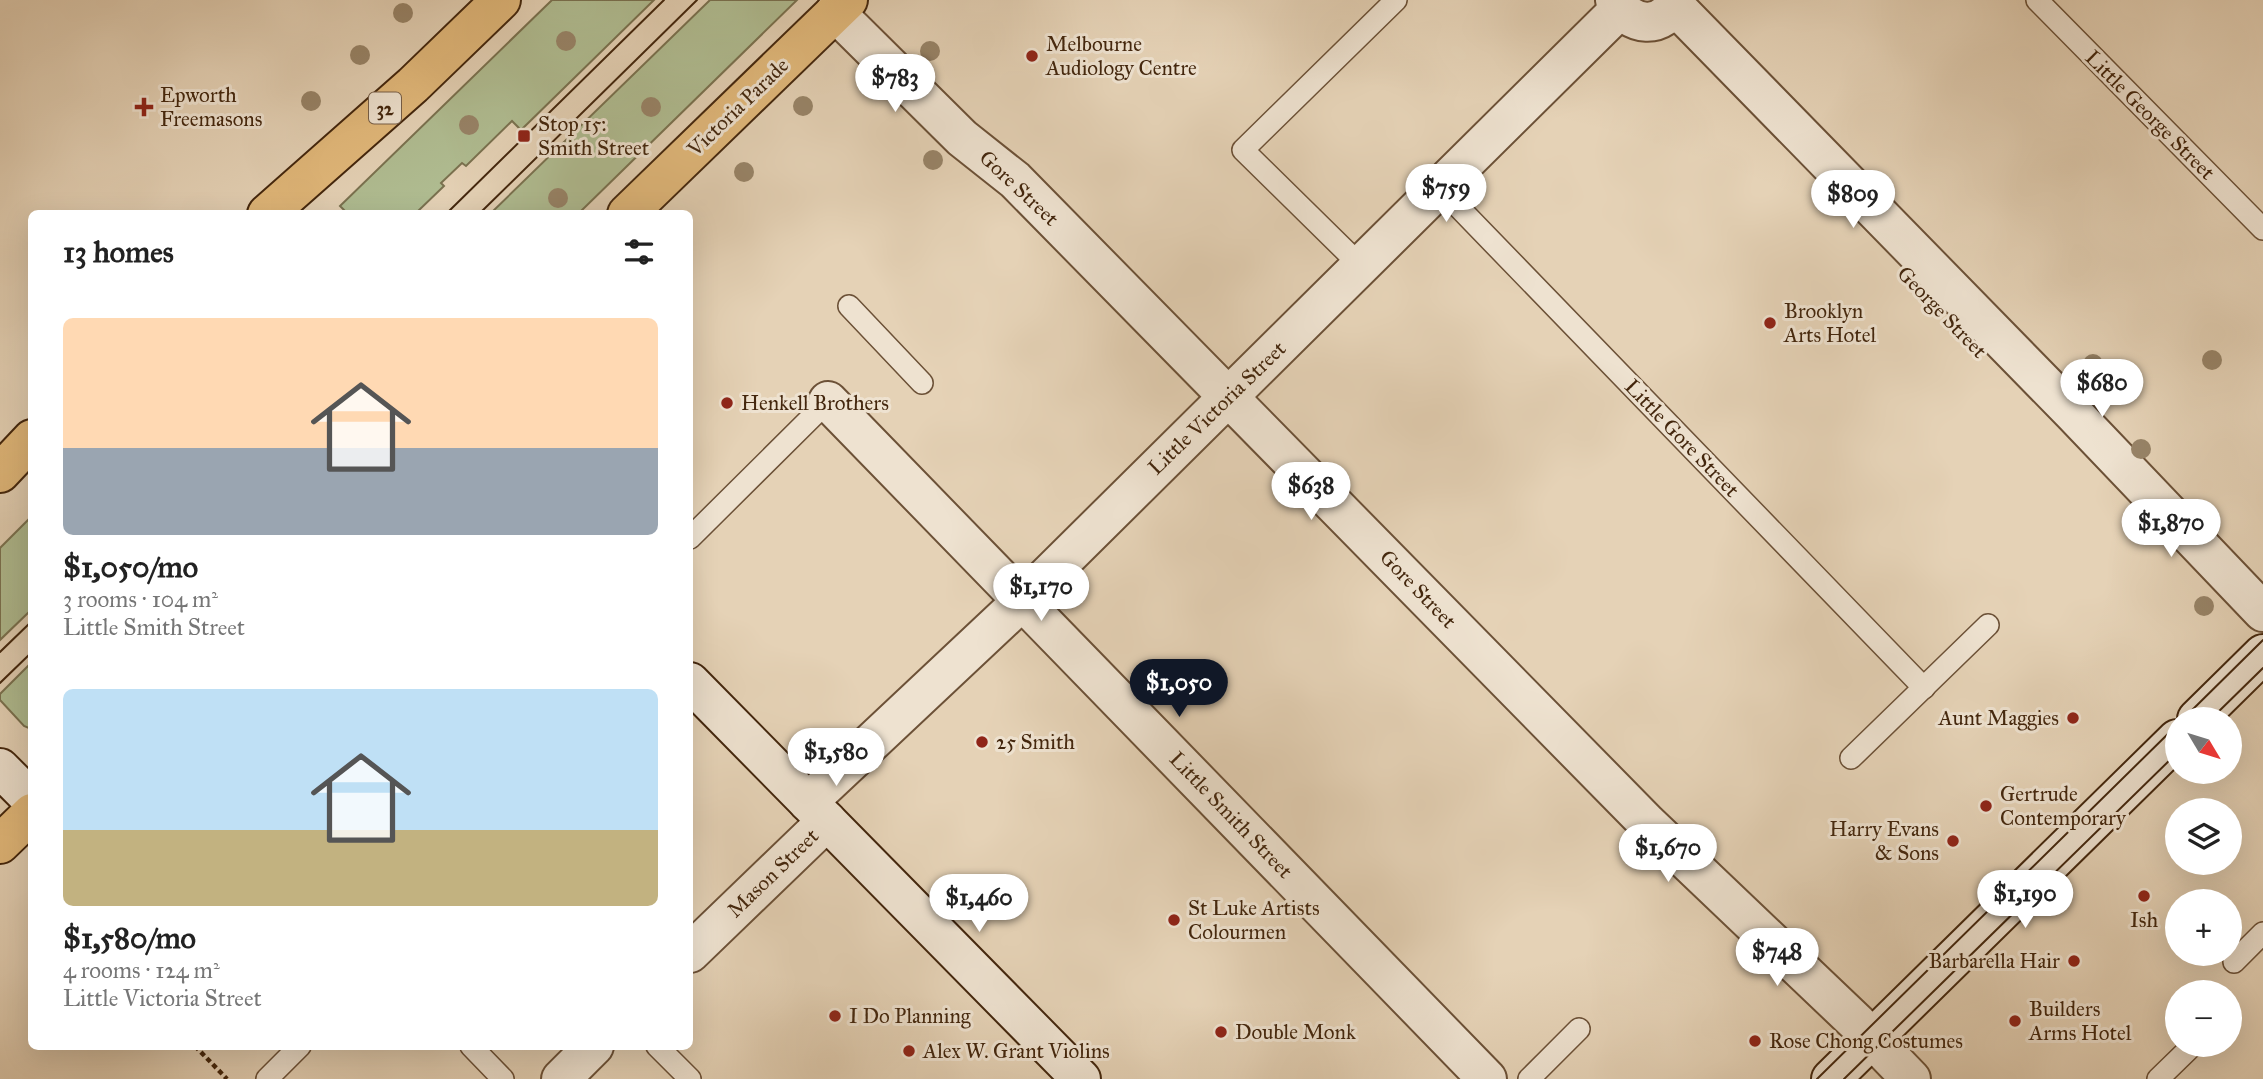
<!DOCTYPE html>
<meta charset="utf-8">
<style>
body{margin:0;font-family:"IM FELL Great Primer",serif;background:#f6f6f6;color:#222;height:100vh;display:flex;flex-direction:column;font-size:26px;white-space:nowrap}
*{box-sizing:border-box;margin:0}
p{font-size:23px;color:#767676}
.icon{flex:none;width:38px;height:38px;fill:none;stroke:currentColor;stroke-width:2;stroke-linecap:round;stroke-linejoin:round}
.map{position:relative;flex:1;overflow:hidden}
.drawer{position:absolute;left:28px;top:210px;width:665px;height:840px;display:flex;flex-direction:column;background:#fff;border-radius:10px;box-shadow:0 7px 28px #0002}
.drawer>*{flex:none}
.needle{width:46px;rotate:128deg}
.fabs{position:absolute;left:2165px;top:707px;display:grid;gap:14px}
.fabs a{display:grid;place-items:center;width:77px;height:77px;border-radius:50%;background:#fff;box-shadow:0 7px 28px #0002;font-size:35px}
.price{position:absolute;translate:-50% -60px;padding:0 16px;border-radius:24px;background:#fff;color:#222;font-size:23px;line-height:46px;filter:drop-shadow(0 2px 4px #0008)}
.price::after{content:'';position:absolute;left:50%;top:42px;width:21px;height:16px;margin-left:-10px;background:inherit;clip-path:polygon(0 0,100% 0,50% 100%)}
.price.selected{background:#111827;color:#fff}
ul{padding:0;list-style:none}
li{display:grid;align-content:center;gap:14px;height:371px;padding:0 35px}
li span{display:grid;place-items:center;height:217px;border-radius:10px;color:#555}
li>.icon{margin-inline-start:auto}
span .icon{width:126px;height:126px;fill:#fffc;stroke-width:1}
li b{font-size:30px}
h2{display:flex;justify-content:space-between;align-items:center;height:84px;padding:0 35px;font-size:30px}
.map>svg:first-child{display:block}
.grass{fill:#b0bd92;stroke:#7a7250;stroke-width:2}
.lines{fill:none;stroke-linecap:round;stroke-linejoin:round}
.lane-casing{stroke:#6c5137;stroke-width:24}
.street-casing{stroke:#6c5137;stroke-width:42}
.secondary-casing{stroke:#43260d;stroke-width:42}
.primary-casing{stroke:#43260d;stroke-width:42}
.path{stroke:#43260d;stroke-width:4.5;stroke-dasharray:5 3.5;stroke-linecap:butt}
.lane{stroke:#eee2d0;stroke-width:21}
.street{stroke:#eee2d0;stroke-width:38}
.secondary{stroke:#eee2d0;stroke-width:38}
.primary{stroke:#e2b97b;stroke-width:38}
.tram{stroke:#43260d;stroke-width:2}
.tree{fill:#988468}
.poi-dot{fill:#8f2418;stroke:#eee2d0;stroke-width:2.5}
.labels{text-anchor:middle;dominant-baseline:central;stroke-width:6;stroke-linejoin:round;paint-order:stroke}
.shield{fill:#eee2d0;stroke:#765e48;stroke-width:2}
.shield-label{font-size:19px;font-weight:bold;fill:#43260d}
.poi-label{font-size:21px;fill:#43260d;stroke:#eee2d0;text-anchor:start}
.street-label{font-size:21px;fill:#43260d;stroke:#eee2d0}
</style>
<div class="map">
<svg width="2263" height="1079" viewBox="0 0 2263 1079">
<rect width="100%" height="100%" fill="#e5d2b6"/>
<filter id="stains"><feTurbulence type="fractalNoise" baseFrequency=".00286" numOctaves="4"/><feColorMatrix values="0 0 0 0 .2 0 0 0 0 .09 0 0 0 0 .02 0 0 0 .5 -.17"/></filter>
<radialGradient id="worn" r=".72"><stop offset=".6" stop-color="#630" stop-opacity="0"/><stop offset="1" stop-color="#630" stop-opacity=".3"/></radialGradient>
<g class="grass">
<polygon points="552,0 654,0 521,130 512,121 466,166 462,163 441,183 444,186 416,213 347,213 340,206"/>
<polygon points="710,0 797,0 579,213 491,213"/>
<polygon points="31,517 31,610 0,640 0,548"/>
<polygon points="31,663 31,729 24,726 0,700 0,694"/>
</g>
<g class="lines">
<g class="lane-casing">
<g id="lane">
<polyline points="2037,0 2263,229"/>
<polyline points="1440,188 1924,688"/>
<polyline points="1361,266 1243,150 1396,0"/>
<polyline points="849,306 922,383"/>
<polyline points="690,538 828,401"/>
<polyline points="1851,758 1988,625"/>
<polyline points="2234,962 2263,933"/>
<polyline points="471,1046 503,1079"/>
<polyline points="657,1046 690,1079"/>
<polyline points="267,1079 300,1046"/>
<polyline points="1529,1079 1579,1029"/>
<polyline points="2158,1079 2193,1045"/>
</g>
</g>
<g class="street-casing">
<g id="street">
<path d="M1615,0C1629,27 1664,31 1676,0"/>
<polyline points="1674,5 2074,414 2263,612"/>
<polyline points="835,12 962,138 1015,180 1647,823 1857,1023 1911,1079"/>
<polyline points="828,401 1487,1079"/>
<polyline points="808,802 1023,600 1620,9"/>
<polyline points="690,953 827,821"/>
<polyline points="561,1079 594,1046"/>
</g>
</g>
<g class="secondary-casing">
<g id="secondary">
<polyline points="690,682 1081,1079"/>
<polyline points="2197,719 2263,654"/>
<polyline points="0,768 32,800"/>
<polyline points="1831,1079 2177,739"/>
</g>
</g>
<g class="primary-casing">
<g id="primary">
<polyline points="267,214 413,85 501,0"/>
<polyline points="627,214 848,0"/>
<polyline points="0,473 32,439"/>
<polyline points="0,844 32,813"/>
</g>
</g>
<polyline class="path" points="195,1046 227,1079"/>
<use href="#lane" class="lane"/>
<use href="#street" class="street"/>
<use href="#secondary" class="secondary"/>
<use href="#primary" class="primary"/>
<g class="tram">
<polyline points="446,214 664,0"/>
<polyline points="479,214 697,0"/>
<polyline points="0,652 32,621"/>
<polyline points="0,683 32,652"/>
<polyline points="2183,719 2263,640"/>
<polyline points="2211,719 2263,668"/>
<polyline points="1817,1079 2177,725"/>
<polyline points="1844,1079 2177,753"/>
</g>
</g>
<g class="tree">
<circle cx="403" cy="13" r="10"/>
<circle cx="566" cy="41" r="10"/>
<circle cx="930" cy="51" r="10"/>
<circle cx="360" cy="55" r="10"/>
<circle cx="311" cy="101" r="10"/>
<circle cx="803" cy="106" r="10"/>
<circle cx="651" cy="107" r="10"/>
<circle cx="469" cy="125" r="10"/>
<circle cx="933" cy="160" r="10"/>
<circle cx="744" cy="172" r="10"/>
<circle cx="558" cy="198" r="10"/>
<circle cx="2212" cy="360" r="10"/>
<circle cx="2093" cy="364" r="10"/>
<circle cx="2141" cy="449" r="10"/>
<circle cx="2204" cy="606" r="10"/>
</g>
<g class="poi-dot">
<circle cx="1032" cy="56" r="7"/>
<path d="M140.5 96.5h7v7h7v7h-7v7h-7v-7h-7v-7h7z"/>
<rect x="517" y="129" width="14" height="14" rx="3.5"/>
<circle cx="1770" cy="323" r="7"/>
<circle cx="727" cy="403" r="7"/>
<circle cx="2073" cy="718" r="7"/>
<circle cx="982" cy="742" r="7"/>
<circle cx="1986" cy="806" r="7"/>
<circle cx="1953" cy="841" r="7"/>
<circle cx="2144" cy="896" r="7"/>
<circle cx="1174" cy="920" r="7"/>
<circle cx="2074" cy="961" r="7"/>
<circle cx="835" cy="1016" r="7"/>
<circle cx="2015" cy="1021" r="7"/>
<circle cx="1221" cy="1032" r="7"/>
<circle cx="1755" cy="1041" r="7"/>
<circle cx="909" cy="1051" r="7"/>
</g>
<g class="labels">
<rect class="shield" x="369" y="92.5" width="32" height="31" rx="5"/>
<g class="shield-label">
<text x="385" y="108">32</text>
</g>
<g class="poi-label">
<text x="1046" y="44">Melbourne<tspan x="1046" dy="24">Audiology Centre</tspan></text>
<text x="160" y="95">Epworth<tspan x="160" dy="24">Freemasons</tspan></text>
<text x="538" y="124">Stop 15:<tspan x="538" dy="24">Smith Street</tspan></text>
<text x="1784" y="311">Brooklyn<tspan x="1784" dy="24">Arts Hotel</tspan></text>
<text x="741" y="403">Henkell Brothers</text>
<text x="2059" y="718" text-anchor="end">Aunt Maggies</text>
<text x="996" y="742">25 Smith</text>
<text x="2000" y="794">Gertrude<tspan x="2000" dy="24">Contemporary</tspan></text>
<text x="1939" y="829" text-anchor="end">Harry Evans<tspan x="1939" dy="24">&amp; Sons</tspan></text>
<text x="1188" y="908">St Luke Artists<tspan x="1188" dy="24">Colourmen</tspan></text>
<text x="2144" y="920" text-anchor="middle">Ish</text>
<text x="2060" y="961" text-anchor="end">Barbarella Hair</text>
<text x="2029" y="1009">Builders<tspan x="2029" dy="24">Arms Hotel</tspan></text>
<text x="849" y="1016">I Do Planning</text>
<text x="1235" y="1032">Double Monk</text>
<text x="1769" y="1041">Rose Chong Costumes</text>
<text x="923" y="1051">Alex W. Grant Violins</text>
</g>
<g class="street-label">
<text transform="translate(738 107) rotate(-44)">Victoria Parade</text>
<text transform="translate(2150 115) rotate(45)">Little George Street</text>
<text transform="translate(1019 188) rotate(43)">Gore Street</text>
<text transform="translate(1942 312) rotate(46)">George Street</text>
<text transform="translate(1217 408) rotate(-44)">Little Victoria Street</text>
<text transform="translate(1682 438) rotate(46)">Little Gore Street</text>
<text transform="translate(1418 589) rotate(46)">Gore Street</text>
<text transform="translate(1231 815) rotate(46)">Little Smith Street</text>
<text transform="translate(773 873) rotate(-44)">Mason Street</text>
</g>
</g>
<rect width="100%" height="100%" filter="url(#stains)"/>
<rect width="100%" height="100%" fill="url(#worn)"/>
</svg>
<div class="fabs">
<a><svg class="needle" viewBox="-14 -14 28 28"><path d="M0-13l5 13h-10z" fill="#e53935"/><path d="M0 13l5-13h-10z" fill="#767676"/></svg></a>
<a><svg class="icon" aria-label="layers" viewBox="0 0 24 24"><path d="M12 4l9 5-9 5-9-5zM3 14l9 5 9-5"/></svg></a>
<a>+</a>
<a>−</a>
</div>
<b class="price" style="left:895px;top:114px">$783</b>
<b class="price" style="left:1446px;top:224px">$759</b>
<b class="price" style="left:1853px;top:230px">$809</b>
<b class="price" style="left:2102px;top:419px">$680</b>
<b class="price" style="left:1311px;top:522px">$638</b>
<b class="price" style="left:2171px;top:559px">$1,870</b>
<b class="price" style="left:1041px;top:623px">$1,170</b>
<b class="price selected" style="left:1179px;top:719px">$1,050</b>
<b class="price" style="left:836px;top:788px">$1,580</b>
<b class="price" style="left:1668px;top:884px">$1,670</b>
<b class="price" style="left:2025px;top:930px">$1,190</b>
<b class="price" style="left:979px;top:934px">$1,460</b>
<b class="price" style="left:1777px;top:988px">$748</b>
<section class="drawer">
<h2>13 homes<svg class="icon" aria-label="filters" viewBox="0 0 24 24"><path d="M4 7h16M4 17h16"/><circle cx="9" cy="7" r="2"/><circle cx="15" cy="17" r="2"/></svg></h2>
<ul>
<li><span style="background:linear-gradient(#ffd9b3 60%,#9aa5b1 0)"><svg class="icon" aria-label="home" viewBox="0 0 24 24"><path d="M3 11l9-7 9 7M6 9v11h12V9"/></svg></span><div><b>$1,050/mo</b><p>3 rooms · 104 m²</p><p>Little Smith Street</p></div></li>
<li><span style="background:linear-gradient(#bfe0f5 65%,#c2b280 0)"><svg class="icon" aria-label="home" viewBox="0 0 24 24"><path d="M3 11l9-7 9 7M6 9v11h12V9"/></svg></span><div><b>$1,580/mo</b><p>4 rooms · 124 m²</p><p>Little Victoria Street</p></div></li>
</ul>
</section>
</div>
